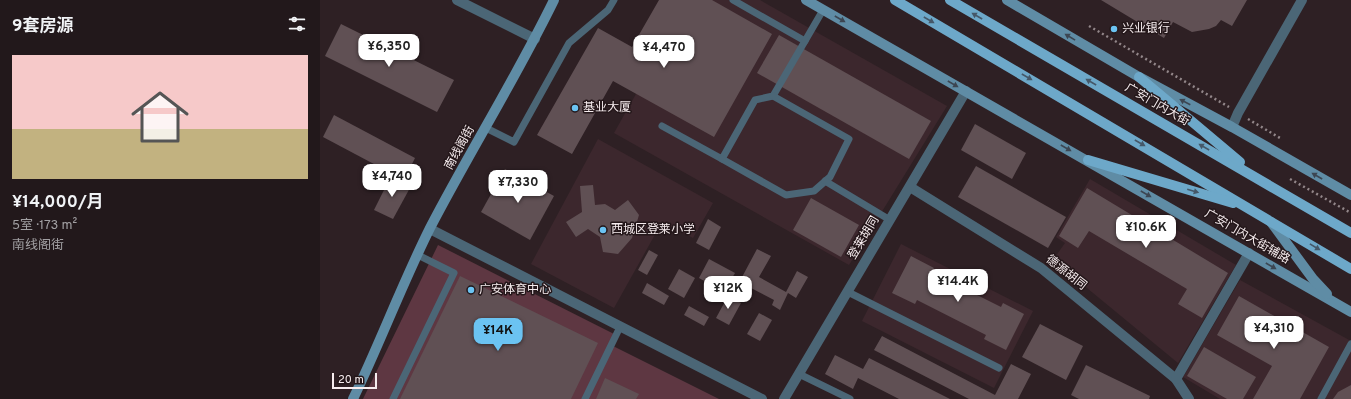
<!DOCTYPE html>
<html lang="zh">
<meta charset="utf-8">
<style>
body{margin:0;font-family:Overpass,"Noto Sans SC",sans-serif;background:#2a2124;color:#f1f3f6;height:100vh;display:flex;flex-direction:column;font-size:15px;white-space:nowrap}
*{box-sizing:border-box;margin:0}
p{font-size:13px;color:#a2a0a3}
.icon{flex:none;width:22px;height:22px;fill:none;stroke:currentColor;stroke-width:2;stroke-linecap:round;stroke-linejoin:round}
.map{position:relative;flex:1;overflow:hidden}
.drawer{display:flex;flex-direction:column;background:#22181b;width:320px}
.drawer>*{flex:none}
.scale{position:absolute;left:12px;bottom:10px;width:45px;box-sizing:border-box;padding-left:4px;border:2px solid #f7edef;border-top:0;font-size:11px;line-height:14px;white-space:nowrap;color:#f7edef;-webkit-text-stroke:3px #24171a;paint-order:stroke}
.price{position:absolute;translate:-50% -34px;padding:0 9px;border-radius:8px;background:#fff;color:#222;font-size:13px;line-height:26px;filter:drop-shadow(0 1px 2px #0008)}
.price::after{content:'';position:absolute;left:50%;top:24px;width:12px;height:9px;margin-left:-6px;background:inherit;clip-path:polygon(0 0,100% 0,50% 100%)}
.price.active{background:#6bc3f2;color:#111}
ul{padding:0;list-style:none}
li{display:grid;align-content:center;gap:8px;height:212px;padding:0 12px}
li span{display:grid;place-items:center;height:124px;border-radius:0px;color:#555}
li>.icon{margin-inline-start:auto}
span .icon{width:72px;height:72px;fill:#fffc;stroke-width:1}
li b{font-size:17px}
h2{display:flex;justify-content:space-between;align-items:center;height:48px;padding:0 12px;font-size:17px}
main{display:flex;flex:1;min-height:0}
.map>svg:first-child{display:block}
.built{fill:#3c272d}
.green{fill:#5e3742}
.building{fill:#605054}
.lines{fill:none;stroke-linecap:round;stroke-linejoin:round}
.path{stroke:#93878a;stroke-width:2.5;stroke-dasharray:2 3;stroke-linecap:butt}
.lane{stroke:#4b6676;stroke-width:7}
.street{stroke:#4b6676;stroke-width:10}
.secondary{stroke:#5f8ca5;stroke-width:10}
.primary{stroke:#6da8c9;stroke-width:10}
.oneway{fill:#455869}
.oneway2{fill:#3c4652}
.poi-dot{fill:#6bc3f2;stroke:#24171a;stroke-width:1.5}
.labels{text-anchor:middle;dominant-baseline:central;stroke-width:3;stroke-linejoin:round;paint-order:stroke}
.poi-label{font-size:12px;fill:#f7edef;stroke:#24171a;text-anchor:start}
.street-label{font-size:12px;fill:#f7edef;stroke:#24171a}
</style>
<main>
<section class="drawer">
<h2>9套房源<svg class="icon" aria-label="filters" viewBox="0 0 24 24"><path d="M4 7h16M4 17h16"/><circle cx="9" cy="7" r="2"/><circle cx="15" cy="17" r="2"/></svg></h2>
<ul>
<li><span style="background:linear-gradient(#f6c9c9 60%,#c2b280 0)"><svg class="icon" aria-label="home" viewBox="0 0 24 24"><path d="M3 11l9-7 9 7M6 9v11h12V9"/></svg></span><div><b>¥14,000/月</b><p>5室 · 173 m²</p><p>南线阁街</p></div></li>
</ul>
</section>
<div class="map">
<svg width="1031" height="399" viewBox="0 0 1031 399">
<rect width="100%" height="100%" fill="#2e2024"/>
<g class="built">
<polygon points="369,0 440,0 627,106 529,265 294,133"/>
<polygon points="278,139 393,203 373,238 342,222 294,308 211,264"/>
<polygon points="770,179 916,265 858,363 733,260 745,243 736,237"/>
<polygon points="581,244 713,311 674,388 542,321"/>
<polygon points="920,280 1031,341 1031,399 900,399 863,377"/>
</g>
<polygon class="green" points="118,245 296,335 291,345 399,399 43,399"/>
<g class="building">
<polygon points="339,0 392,0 452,34 394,137 293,81 252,154 217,135 278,28 312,47"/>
<polygon points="781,0 927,0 912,26 901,20 896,26 889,29 872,32 853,22 844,38"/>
<polygon points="21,24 134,80 117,112 5,56"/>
<polygon points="459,35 611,121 589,159 437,73"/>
<polygon points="14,115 95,158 84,180 3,137"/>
<polygon points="655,124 706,153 692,179 641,150"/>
<polygon points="656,166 746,217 728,248 638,197"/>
<polygon points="185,169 234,196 210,240 161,212"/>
<polygon points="71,176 91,186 73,219 54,210"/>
<polygon points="273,185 275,205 285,204 295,210 308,200 319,215 312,238 298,254 283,252 280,237 268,229 256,237 246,222 262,212 260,186"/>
<polygon points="767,188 908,273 882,318 858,304 867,289 769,231 758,248 739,236"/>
<polygon points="491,198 539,225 521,257 473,230"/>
<polygon points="388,219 401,227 389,250 376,243"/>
<polygon points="437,249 451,256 439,277 466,292 477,271 488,277 476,298 468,293 460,310 452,305 454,300 431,288 425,300 413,294"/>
<polygon points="329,250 338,255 327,275 318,270"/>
<polygon points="591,256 614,268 611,272 681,307 683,303 704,314 686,350 664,339 666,335 597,300 595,304 572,293"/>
<polygon points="389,259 415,273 404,292 379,278"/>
<polygon points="359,269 375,278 364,298 348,289"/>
<polygon points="140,276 278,343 251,399 80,399"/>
<polygon points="327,283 349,296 344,305 322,293"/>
<polygon points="408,296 421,303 409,325 396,318"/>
<polygon points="919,296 1009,347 980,399 933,399 952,366 897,335"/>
<polygon points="369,306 389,317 384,326 364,315"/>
<polygon points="439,313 452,320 440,341 427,334"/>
<polygon points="720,324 763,346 746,380 702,357"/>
<polygon points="562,336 675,395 691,364 711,374 698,399 649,399 554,350"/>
<polygon points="884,347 936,377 923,399 907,399 867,376"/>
<polygon points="515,355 543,369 549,358 630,399 579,399 538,378 533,389 505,374"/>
<polygon points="766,365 830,396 829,399 759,399 751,395"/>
<polygon points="285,378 319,394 316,399 276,399"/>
<polygon points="1031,385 1031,399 1013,399 1018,392"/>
</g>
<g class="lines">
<g class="path">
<polyline points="769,26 909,107"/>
<polyline points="928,119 960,138"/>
<polyline points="970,179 1031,213"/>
</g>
<g class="lane">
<polyline points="413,0 485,41"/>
<polyline points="342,126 402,159 435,100 453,96 503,10"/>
<polyline points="166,128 194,142 249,43 288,10 294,0"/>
<polyline points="402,159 466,195 494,191 510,177 529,139 453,96"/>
<polyline points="505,181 570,220"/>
<polyline points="528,292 679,368"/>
<polyline points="479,374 530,399"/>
<polyline points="73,399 134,273 98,255"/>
<polyline points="265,399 300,327"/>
<polyline points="1001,399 1031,344"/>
</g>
<g class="street">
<polyline points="137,0 215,39"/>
<polyline points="912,127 918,113 982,0"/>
<polyline points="590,187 721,268 856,379 869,399"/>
<polyline points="110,229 442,399"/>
<polyline points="856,379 929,253"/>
<polyline points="464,399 646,91"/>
</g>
<g class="secondary">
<polyline points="486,0 1031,312"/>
<polyline points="687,0 819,77 912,127 1031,195"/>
<polyline points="951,222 993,279 1007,294"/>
<path d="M33,399C60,343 82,284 110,228C150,151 196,78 234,0"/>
</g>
<g class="primary">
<polyline points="575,0 1031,269"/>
<polyline points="630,0 1031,233"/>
<polyline points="819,77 920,162"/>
<polyline points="768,160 913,203"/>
</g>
</g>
<defs><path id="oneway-solid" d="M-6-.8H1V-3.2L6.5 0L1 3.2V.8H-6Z"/></defs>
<g class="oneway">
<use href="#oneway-solid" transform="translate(657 16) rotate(-150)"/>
<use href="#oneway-solid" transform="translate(609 20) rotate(30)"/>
<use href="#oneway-solid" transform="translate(707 77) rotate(30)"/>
<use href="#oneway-solid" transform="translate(771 82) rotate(-150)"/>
<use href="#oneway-solid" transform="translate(820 143) rotate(30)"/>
<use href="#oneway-solid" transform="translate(884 147) rotate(-150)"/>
<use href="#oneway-solid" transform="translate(873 191) rotate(16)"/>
<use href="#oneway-solid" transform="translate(995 247) rotate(31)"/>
</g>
<g class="oneway2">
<use href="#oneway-solid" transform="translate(520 19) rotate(30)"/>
<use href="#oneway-solid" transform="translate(750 37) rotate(-149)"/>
<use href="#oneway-solid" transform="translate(633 84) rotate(30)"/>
<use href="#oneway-solid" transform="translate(865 102) rotate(-152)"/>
<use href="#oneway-solid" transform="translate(746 148) rotate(30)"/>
<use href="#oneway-solid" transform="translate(997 176) rotate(-150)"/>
<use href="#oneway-solid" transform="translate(826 194) rotate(30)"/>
<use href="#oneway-solid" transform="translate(951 266) rotate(30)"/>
</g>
<g class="poi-dot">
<circle cx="794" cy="29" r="4"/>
<circle cx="255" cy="108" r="4"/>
<circle cx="283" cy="230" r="4"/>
<circle cx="151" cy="290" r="4"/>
</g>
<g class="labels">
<g class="poi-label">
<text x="802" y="29">兴业银行</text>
<text x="263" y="108">基业大厦</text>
<text x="291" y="230">西城区登莱小学</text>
<text x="159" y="290">广安体育中心</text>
</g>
<g class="street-label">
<text transform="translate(837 105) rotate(30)">广安门内大街</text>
<text transform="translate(140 148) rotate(-61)">南线阁街</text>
<text transform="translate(927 237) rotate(30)">广安门内大街辅路</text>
<text transform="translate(544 238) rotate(-59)">登莱胡同</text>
<text transform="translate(746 273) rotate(38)">德源胡同</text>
</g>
</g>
</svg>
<div class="scale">20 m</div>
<b class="price" style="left:69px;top:68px">¥6,350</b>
<b class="price" style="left:344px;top:69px">¥4,470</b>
<b class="price" style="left:72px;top:198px">¥4,740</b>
<b class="price" style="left:198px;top:204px">¥7,330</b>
<b class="price" style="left:826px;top:249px">¥10.6K</b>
<b class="price" style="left:638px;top:303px">¥14.4K</b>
<b class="price" style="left:408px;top:310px">¥12K</b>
<b class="price" style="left:954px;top:350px">¥4,310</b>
<b class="price active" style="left:178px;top:352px">¥14K</b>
</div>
</main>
